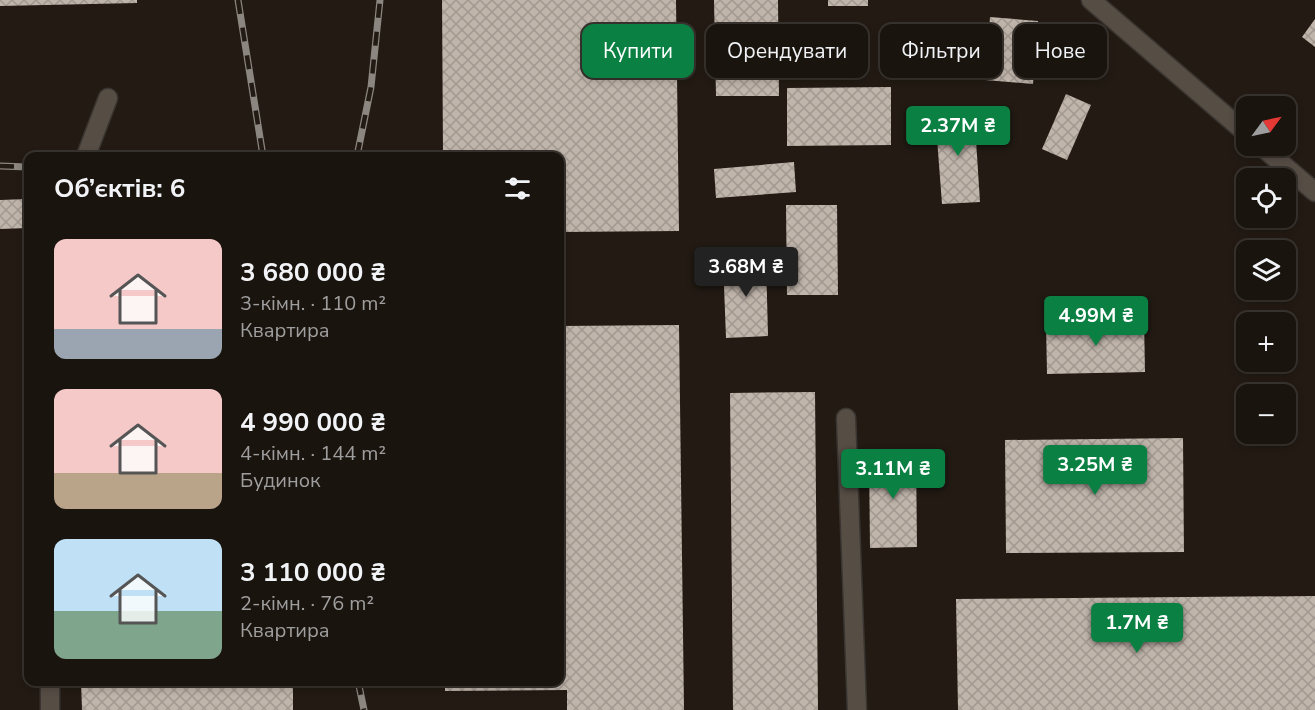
<!DOCTYPE html>
<html lang="uk">
<meta charset="utf-8">
<style>
body{margin:0;font-family:"Nunito Sans",sans-serif;background:#27211c;color:#f1f3f6;height:100vh;display:flex;flex-direction:column;font-size:22px;white-space:nowrap}
*{box-sizing:border-box;margin:0}
p{font-size:20px;color:#9f9e9e}
.icon{flex:none;width:33px;height:33px;fill:none;stroke:currentColor;stroke-width:2;stroke-linecap:round;stroke-linejoin:round}
.map{position:relative;flex:1;overflow:hidden}
.panel{position:absolute;left:24px;top:152px;width:540px;height:534px;display:flex;flex-direction:column;background:#1a140e;border-radius:12px;box-shadow:0 3px 9px #0003,0 0 0 2px #38332e}
.panel>*{flex:none}
.banner{position:absolute;left:582px;top:24px;width:570px;height:54px;display:flex;gap:12px}
.needle{width:39px;rotate:57deg}
.tools{position:absolute;left:1236px;top:96px;display:grid;gap:12px}
.tools a{display:grid;place-items:center;width:60px;height:60px;border-radius:12px;background:#1a140e;box-shadow:0 3px 9px #0003,0 0 0 2px #38332e;font-size:30px}
.price{position:absolute;translate:-50% -51px;padding:0 14px;border-radius:6px;background:#0b8043;color:#fff;font-size:20px;line-height:39px;filter:drop-shadow(0 2px 3px #0008)}
.price::after{content:'';position:absolute;left:50%;top:36px;width:18px;height:14px;margin-left:-9px;background:inherit;clip-path:polygon(0 0,100% 0,50% 100%)}
.price.selected{background:#222;color:#fff}
ul{padding:0;list-style:none}
li{display:flex;align-items:center;gap:18px;height:150px;padding:0 30px}
li span{display:grid;place-items:center;flex:none;width:168px;height:120px;border-radius:12px;color:#555}
li>.icon{margin-inline-start:auto}
span .icon{width:72px;height:72px;fill:#fffc;stroke-width:1}
li b{font-size:26px}
h2{display:flex;justify-content:space-between;align-items:center;height:72px;padding:0 30px;font-size:26px}
.chip{padding:0 21px;border-radius:12px;background:#1a140e;box-shadow:0 3px 9px #0003,0 0 0 2px #38332e;font-size:21px;line-height:54px}
.chip.selected{background:#0b8043;color:#fff}
.map>svg:first-child{display:block}
.building{fill:url(#building-cross-hatch)}
.lines{fill:none;stroke-linecap:round;stroke-linejoin:round}
.minor-casing{stroke:#3a3531;stroke-width:21}
.minor{stroke:#564d45;stroke-width:18}
.rail-casing{stroke:#8c8680;stroke-width:7}
.rail{stroke:#221a13;stroke-width:4.5;stroke-dasharray:14;stroke-linecap:butt}
</style>
<div class="map">
<svg width="1315" height="710" viewBox="0 0 1315 710">
<defs>
<pattern id="building-cross-hatch" width="8" height="8" patternUnits="userSpaceOnUse" patternTransform="scale(1.5)"><rect width="8" height="8" fill="#c0b5ab"/><path d="M0 0l8 8M0 8l8-8" fill="none" stroke="#a19890"/></pattern>
</defs>
<rect width="100%" height="100%" fill="#221a13"/>
<g class="building">
<polygon points="0,0 137,0 137,3 0,6"/>
<polygon points="442,0 676,0 679,231 560,232 560,156 443,156"/>
<polygon points="714,0 778,0 779,96 716,96"/>
<rect x="828" y="0" width="40" height="6"/>
<polygon points="990,17 1038,21 1033,84 985,80"/>
<polygon points="1315,19 1315,47 1302,37"/>
<polygon points="891,87 891,145 787,146 787,88"/>
<polygon points="1066,94 1091,105 1067,160 1042,149"/>
<polygon points="974,109 980,202 942,204 935,112"/>
<polygon points="794,162 796,192 716,198 714,169"/>
<polygon points="27,199 28,228 0,229 0,200"/>
<polygon points="786,205 837,205 838,295 787,295"/>
<polygon points="766,258 768,336 726,338 723,260"/>
<polygon points="1144,319 1145,372 1047,374 1046,322"/>
<polygon points="679,325 684,710 567,710 567,690 445,691 445,681 560,681 560,326"/>
<polygon points="815,392 818,710 733,710 730,393"/>
<polygon points="1183,438 1184,552 1006,553 1005,440"/>
<polygon points="916,453 917,547 870,548 869,454"/>
<polygon points="1315,596 1315,710 958,710 956,599"/>
<polygon points="81,681 293,681 293,710 82,710"/>
</g>
<g class="lines">
<g class="minor-casing">
<g id="minor">
<polyline points="1091,0 1246,133"/>
<polyline points="1261,146 1315,192"/>
<polyline points="86,156 108,98"/>
<polyline points="846,418 857,710"/>
<polyline points="50,681 50,710"/>
</g>
</g>
<use href="#minor" class="minor"/>
<g class="rail-casing">
<g id="rail">
<polyline points="238,0 263,156"/>
<polyline points="357,156 371,87 380,0"/>
<polyline points="0,166 28,167"/>
<polyline points="358,681 364,710"/>
</g>
</g>
<use href="#rail" class="rail"/>
</g>
</svg>
<div class="tools">
<a><svg class="needle" viewBox="-14 -14 28 28"><path d="M0-13l5 13h-10z" fill="#e53935"/><path d="M0 13l5-13h-10z" fill="#9f9e9e"/></svg></a>
<a><svg class="icon" aria-label="locate" viewBox="0 0 24 24"><circle cx="12" cy="12" r="6"/><path d="M12 2v4M12 18v4M2 12h4M18 12h4"/></svg></a>
<a><svg class="icon" aria-label="layers" viewBox="0 0 24 24"><path d="M12 4l9 5-9 5-9-5zM3 14l9 5 9-5"/></svg></a>
<a>+</a>
<a>−</a>
</div>
<b class="price" style="left:958px;top:157px">2.37M ₴</b>
<b class="price selected" style="left:746px;top:298px">3.68M ₴</b>
<b class="price" style="left:1096px;top:347px">4.99M ₴</b>
<b class="price" style="left:1095px;top:496px">3.25M ₴</b>
<b class="price" style="left:893px;top:500px">3.11M ₴</b>
<b class="price" style="left:1137px;top:654px">1.7M ₴</b>
<div class="banner">
<a class="chip selected">Купити</a>
<a class="chip">Орендувати</a>
<a class="chip">Фільтри</a>
<a class="chip">Нове</a>
</div>
<section class="panel">
<h2>Об’єктів: 6<svg class="icon" aria-label="filters" viewBox="0 0 24 24"><path d="M4 7h16M4 17h16"/><circle cx="9" cy="7" r="2"/><circle cx="15" cy="17" r="2"/></svg></h2>
<ul>
<li><span style="background:linear-gradient(#f6c9c9 75%,#9aa5b1 0)"><svg class="icon" aria-label="home" viewBox="0 0 24 24"><path d="M3 11l9-7 9 7M6 9v11h12V9"/></svg></span><div><b>3 680 000 ₴</b><p>3-кімн. · 110 m²</p><p>Квартира</p></div></li>
<li><span style="background:linear-gradient(#f6c9c9 70%,#b9a48a 0)"><svg class="icon" aria-label="home" viewBox="0 0 24 24"><path d="M3 11l9-7 9 7M6 9v11h12V9"/></svg></span><div><b>4 990 000 ₴</b><p>4-кімн. · 144 m²</p><p>Будинок</p></div></li>
<li><span style="background:linear-gradient(#bfe0f5 60%,#7fa58c 0)"><svg class="icon" aria-label="home" viewBox="0 0 24 24"><path d="M3 11l9-7 9 7M6 9v11h12V9"/></svg></span><div><b>3 110 000 ₴</b><p>2-кімн. · 76 m²</p><p>Квартира</p></div></li>
</ul>
</section>
</div>
